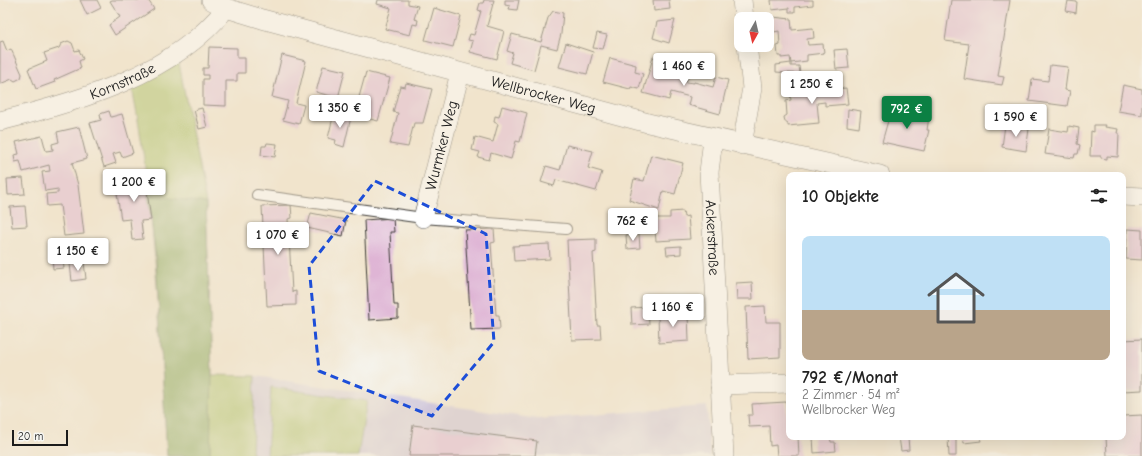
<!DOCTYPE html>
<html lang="de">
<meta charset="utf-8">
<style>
body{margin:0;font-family:"Comic Neue",sans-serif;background:#f6f6f6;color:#222;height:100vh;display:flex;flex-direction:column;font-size:15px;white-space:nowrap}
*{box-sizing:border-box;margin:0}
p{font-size:13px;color:#767676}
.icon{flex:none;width:22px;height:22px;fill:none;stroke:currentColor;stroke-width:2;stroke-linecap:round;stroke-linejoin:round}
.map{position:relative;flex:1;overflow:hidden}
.details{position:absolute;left:786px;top:172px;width:340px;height:268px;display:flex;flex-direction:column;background:#fff;border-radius:8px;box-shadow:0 4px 16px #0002}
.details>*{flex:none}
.needle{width:26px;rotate:188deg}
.tools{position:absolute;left:734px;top:12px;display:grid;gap:8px}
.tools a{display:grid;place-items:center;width:40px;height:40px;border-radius:8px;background:#fff;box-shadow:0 4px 16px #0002;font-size:20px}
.scale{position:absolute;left:12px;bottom:10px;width:56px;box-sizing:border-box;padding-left:4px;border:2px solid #1c1c1c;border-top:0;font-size:11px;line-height:14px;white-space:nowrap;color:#1c1c1c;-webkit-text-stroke:3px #f6f6f2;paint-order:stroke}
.price{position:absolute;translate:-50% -34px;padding:0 9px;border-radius:4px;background:#fff;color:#222;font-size:13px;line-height:26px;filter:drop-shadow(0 1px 2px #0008)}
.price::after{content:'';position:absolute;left:50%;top:24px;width:12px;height:9px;margin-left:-6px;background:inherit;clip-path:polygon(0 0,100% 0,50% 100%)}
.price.current{background:#0b8043;color:#fff}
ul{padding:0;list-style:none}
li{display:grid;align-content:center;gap:8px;height:212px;padding:0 16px}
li+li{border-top:1px solid #e0e0e0}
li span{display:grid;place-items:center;height:124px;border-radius:8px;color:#555}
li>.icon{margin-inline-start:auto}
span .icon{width:72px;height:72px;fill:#fffc;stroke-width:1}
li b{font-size:17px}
h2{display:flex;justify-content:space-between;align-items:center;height:48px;padding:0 16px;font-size:17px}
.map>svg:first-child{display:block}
.industrial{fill:#cabfd6}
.green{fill:#aac267;stroke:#636f42}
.forest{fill:#87a85c;stroke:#52623c}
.building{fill:#dfb5d5}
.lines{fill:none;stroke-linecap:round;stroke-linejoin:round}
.service-casing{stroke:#3c3a36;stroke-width:12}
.minor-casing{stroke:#3c3a36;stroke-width:20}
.service{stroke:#fff;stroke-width:10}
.minor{stroke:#fff;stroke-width:19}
.marked{fill:none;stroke:#1d4ed8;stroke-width:3;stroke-dasharray:8 5;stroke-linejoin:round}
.labels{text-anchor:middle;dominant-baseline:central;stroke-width:4;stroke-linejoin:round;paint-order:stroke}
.street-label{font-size:15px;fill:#1c1c1c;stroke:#f6f6f2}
</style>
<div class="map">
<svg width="1142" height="456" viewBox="0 0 1142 456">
<rect width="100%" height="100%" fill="#f6f6f2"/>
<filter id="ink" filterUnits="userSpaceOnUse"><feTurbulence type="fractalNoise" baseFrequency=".025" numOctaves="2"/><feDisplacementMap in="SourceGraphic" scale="8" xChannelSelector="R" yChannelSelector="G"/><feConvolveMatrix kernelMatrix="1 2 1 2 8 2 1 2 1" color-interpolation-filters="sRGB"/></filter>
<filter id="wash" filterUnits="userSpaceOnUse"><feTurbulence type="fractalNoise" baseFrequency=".012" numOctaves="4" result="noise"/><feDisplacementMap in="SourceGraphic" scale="16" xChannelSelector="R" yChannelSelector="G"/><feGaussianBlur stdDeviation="0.9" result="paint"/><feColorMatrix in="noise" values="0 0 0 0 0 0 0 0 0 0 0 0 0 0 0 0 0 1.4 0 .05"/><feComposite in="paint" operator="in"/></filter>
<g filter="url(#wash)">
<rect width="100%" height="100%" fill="#f1e4cc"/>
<polygon class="industrial" points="255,376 538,419 707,406 710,456 252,456"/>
<g class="green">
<path d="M178,58L206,203L212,375L255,376L252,456H167C160,332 156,209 132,87Z"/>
<polygon points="271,387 367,401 358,456 267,456"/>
</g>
<polygon class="forest" points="148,195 206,203 212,375 210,456 167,456 156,258"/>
<g id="blocks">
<g class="building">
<polygon points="80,0 97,0 101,8 87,15"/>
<polygon points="112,0 148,0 154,9 115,35 109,25 120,17 110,1"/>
<polygon points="378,0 408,0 408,4 418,6 414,19 418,20 417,25 413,24 410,35 385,29 391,8 377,4"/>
<polygon points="484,0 494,0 487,26 504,31 497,59 470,52 473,41 468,40 470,34 474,35 481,11 478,10 480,3 483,3"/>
<polygon points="505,0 519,0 517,10 509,9 510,6 505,5"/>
<polygon points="653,0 669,0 670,9 654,11"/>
<polygon points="771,0 813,0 813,5 795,7 795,12 789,12 789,8 772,10"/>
<polygon points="951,0 1010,0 998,76 1004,77 1002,85 964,79 969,44 945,41"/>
<polygon points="1068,1 1077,2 1076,13 1066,11"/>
<polygon points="434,8 461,16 453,47 425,40"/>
<polygon points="553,11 563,13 561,34 557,49 541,45 534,70 510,63 513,53 507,51 512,34 541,42 548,18"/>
<polygon points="773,17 791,19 792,30 813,28 814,38 807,39 808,45 823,44 824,53 807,55 807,61 791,63 790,57 781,58 781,56 778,56 777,46 780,45 779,31 774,32"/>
<polygon points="675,20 669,43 653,38 657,22"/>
<polygon points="597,33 607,35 603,49 593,48"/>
<polygon points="3,41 7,51 11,49 22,74 21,78 15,81 12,79 0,84 0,42"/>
<polygon points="68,41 72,43 75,51 79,50 83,59 79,61 81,68 54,80 55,82 36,89 28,69 47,61 44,53 59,48 61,44"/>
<polygon points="566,43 593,52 587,74 559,67"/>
<polygon points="209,47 237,48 237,58 245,58 245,73 237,73 237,81 226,81 226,106 203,105 203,79 208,79 208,75 203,75 203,68 208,68"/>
<polygon points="847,49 849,68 836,69 834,50"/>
<polygon points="282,55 306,61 296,103 304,105 299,124 283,120 288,101 272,97"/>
<polygon points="653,57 679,64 676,74 688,77 686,82 694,83 694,82 713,87 716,77 728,80 720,114 688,105 690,97 671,92 669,100 643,93"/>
<polygon points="610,58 636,65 635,72 643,74 639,89 631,87 630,89 603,82"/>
<polygon points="791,63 791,66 799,66 800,74 776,72 776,65"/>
<polygon points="1050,65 1068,67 1065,90 1070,91 1067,106 1029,101 1032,79 1048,81"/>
<polygon points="323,66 345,71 338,98 316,92"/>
<polygon points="366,72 390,78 378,121 354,115"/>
<polygon points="406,83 432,89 423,123 414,123 408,147 390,144 398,113 393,112 400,86 405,87"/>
<polygon points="1123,85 1142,89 1142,115 1118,111"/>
<polygon points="846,88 848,104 825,106 825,102 817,103 819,123 788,126 788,124 785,122 784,117 787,115 786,101 791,100 790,94"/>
<polygon points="502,106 527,113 520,142 516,141 511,159 491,153 489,160 478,157 480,152 472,150 475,137 493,142 498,124 494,122 495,116 499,117"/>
<polygon points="202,108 207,127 199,129 194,110"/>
<polygon points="848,109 861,111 859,128 847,126"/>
<polygon points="891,110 929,117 927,130 929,130 924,151 882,142"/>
<polygon points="109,111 111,117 122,114 133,153 122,157 120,152 113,154 116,163 104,167 90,123 101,120 100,114"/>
<polygon points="334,113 351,117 344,147 335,144 336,140 328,138"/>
<polygon points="1005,125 1029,129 1026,151 1002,147"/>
<polygon points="1094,125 1106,125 1105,127 1118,129 1117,133 1119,133 1118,157 1107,156 1107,159 1101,158 1101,156 1090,156 1091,131 1094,132"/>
<polygon points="1069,126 1079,128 1077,144 1080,145 1078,154 1075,154 1074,158 1045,154 1049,129 1068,132"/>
<polygon points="79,127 87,159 72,163 78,185 84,234 64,236 60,205 47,206 46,194 58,193 58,189 45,191 42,172 50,171 49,165 23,172 20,161 15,162 14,155 19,154 16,142 42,136 46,151 53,150 52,144 59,142 57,132"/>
<polygon points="267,143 277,144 275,157 261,155 262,146 266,146"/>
<polygon points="567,145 593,151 588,168 602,172 596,191 556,180 554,186 541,182 546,166 560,170"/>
<polygon points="651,155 683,163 675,194 663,191 659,210 629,200 634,179 644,181"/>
<polygon points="145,176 151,220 141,221 143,239 132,240 130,219 121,220 115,180"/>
<polygon points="23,178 25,194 8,195 7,179"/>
<polygon points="291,205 292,218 288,219 292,292 296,291 296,305 267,306 262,206"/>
<polygon points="25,206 27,226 12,227 10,207"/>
<polygon points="683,211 684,217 688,216 690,239 656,241 654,218 670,218 670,212"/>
<polygon points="311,213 346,220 343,236 307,228"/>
<polygon points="393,218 394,232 390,232 394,305 398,305 398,318 369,320 364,220"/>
<polygon points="494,229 495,242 491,243 496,315 499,315 500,329 471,330 465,230"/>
<polygon points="1127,229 1142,230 1142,260 1126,259"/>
<polygon points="639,234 640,248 627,249 626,235"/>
<polygon points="596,239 596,252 593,253 597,325 600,325 601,339 572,340 567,240"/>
<polygon points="549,244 550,259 514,261 513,246"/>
<polygon points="681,246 681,254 667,255 666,247"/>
<polygon points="62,254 64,268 53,269 52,255"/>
<polygon points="84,262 86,279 72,281 70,264"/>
<polygon points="752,282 753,299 737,299 736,283"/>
<polygon points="765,306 766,322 780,322 780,357 748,359 746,307"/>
<polygon points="648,307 649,324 632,325 631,308"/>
<polygon points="674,314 688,314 689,341 659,343 658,316"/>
<polygon points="1142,339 1142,390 1123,391 1123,340"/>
<polygon points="786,402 788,433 789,437 798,437 799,456 777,456 776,445 770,446 769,426 749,427 748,415 753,415 752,404"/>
<polygon points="1142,415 1142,456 1107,456 1106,437 1123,437 1123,416"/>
<polygon points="413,425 537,441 535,456 409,456"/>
<polygon points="813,437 830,437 831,442 835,442 836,451 814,453"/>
<polygon points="899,437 908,437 909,450 901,451"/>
<polygon points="948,437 956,437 956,456 949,456"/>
<polygon points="963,437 980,437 981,441 964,443"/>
</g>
</g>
</g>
<g filter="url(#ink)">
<use href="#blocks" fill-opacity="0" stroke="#3c3a36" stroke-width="1"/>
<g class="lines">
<g class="service-casing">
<polyline id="service" points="257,195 423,218 566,229"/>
</g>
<g class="minor-casing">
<g id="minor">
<path id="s1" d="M211,0L226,8L262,19L648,123L880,175"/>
<polyline points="742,0 744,19"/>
<path id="s2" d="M0,121C78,102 175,74 226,8"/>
<path id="s3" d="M713,139L709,172L724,456"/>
<polyline points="742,145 752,88 747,45"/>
<polyline points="1123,196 1142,197"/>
<path id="s4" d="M423,218L460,73"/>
<polyline points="720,385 789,383"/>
</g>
</g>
<use href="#service" class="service"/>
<use href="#minor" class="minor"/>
</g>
</g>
<path d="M0 0H1142V456H0ZM375,181L486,234L494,342L432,416L319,371L309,266Z" fill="#f1e4cc" fill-opacity=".55" fill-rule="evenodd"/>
<path class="marked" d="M375,181L486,234L494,342L432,416L319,371L309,266Z"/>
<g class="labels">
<g class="street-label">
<text stroke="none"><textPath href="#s2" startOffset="129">Kornstraße</textPath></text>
<text stroke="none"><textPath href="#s1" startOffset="346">Wellbrocker Weg</textPath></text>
<text stroke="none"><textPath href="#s4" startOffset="75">Wurmker Weg</textPath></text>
<text stroke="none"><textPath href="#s3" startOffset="99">Ackerstraße</textPath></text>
</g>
</g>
</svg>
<div class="tools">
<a><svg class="needle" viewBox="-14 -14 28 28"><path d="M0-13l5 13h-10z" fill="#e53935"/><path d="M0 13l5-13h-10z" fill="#767676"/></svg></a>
</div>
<div class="scale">20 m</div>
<b class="price" style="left:684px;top:87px">1 460 €</b>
<b class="price" style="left:812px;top:105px">1 250 €</b>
<b class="price" style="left:340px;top:129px">1 350 €</b>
<b class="price current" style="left:907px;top:130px">792 €</b>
<b class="price" style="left:1016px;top:138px">1 590 €</b>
<b class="price" style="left:134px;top:203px">1 200 €</b>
<b class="price" style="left:633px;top:242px">762 €</b>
<b class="price" style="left:278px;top:256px">1 070 €</b>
<b class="price" style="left:78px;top:272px">1 150 €</b>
<b class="price" style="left:673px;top:328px">1 160 €</b>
<section class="details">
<h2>10 Objekte<svg class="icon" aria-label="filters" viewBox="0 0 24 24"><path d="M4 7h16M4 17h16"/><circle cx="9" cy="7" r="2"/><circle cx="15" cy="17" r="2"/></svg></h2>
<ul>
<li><span style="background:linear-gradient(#bfe0f5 60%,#b9a48a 0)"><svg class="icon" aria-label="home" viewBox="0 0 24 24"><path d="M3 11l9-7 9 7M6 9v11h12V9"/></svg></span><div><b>792 €/Monat</b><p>2 Zimmer · 54 m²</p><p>Wellbrocker Weg</p></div></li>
</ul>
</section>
</div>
